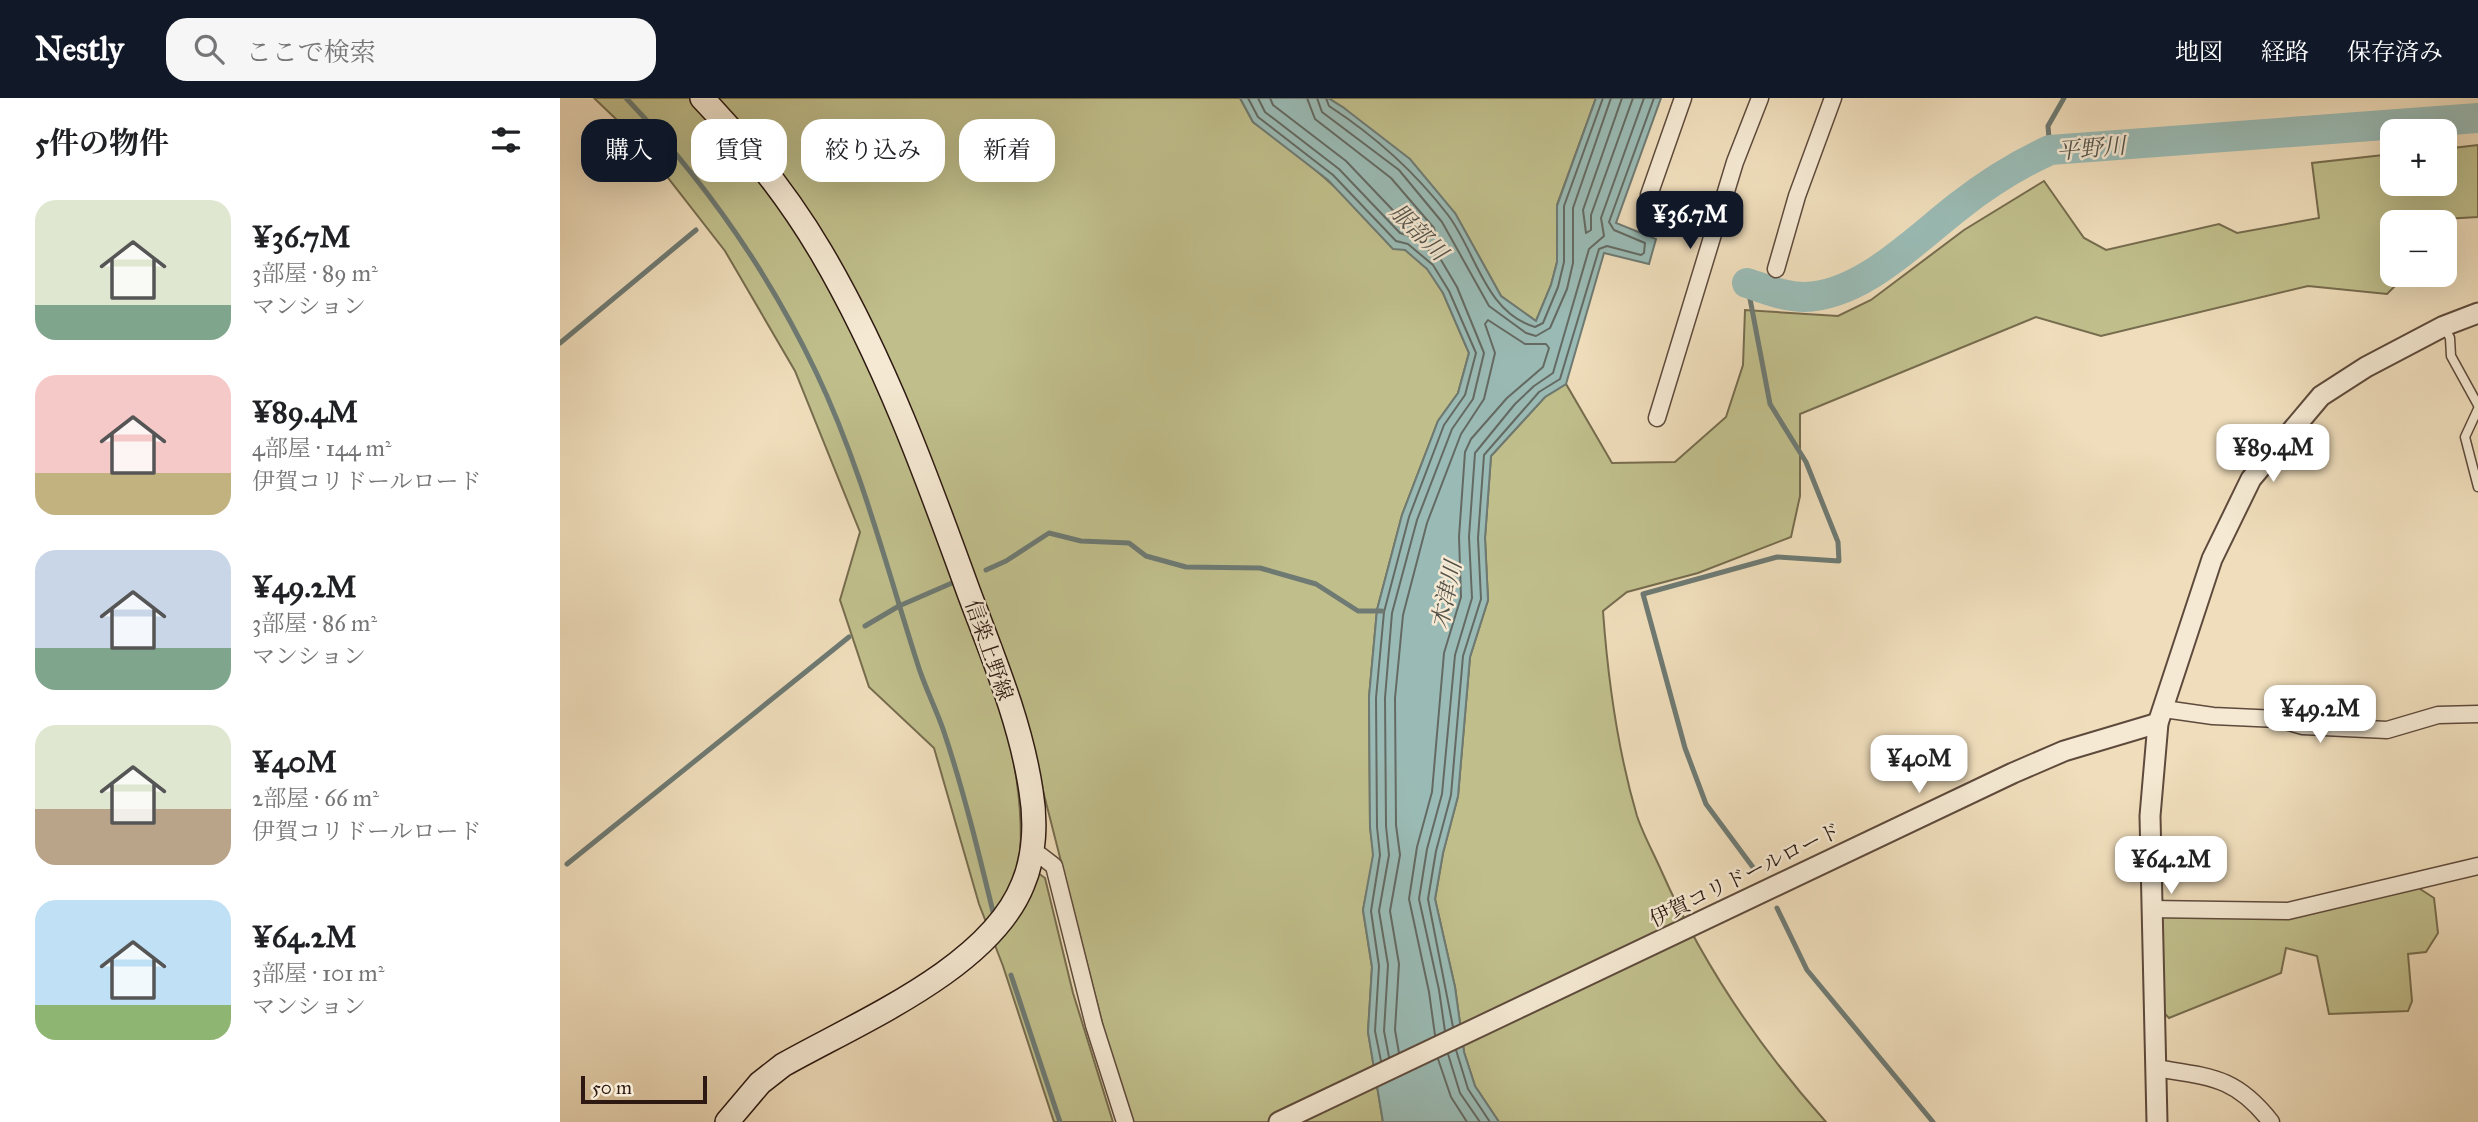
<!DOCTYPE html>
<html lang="ja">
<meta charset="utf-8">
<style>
body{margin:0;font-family:"IM FELL Great Primer","Noto Serif JP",serif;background:#f6f6f6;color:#202124;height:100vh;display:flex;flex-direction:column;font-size:26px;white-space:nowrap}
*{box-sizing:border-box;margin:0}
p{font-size:23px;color:#757577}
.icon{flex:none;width:38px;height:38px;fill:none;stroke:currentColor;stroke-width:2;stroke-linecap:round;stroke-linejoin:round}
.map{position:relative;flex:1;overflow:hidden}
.side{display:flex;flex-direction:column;background:#fff;width:560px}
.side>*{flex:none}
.hud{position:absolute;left:21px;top:21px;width:665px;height:63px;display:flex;gap:14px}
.fabs{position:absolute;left:1820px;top:21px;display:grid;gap:14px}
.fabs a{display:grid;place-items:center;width:77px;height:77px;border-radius:14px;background:#fff;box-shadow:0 7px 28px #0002;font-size:35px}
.scale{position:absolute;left:21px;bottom:18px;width:126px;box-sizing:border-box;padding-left:7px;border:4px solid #2d1911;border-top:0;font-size:19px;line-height:24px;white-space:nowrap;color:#2d1911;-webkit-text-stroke:5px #f5e9d3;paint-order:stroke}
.price{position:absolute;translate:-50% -60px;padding:0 16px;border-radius:14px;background:#fff;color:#222;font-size:23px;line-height:46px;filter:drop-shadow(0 2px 4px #0008)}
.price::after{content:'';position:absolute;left:50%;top:42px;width:21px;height:16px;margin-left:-10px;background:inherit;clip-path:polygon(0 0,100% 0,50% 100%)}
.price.current{background:#111827;color:#fff}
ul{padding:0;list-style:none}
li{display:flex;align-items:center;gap:21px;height:175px;padding:0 35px}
li span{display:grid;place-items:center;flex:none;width:196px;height:140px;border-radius:21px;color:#555}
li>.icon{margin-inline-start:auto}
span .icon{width:84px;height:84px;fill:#fffc;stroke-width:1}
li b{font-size:30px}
h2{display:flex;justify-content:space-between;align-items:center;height:84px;padding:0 35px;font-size:30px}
.chip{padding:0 24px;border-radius:21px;background:#fff;box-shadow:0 7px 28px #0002;font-size:24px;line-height:63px}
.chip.current{background:#111827;color:#fff}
header{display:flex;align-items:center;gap:42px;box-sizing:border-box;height:98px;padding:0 35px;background:#111827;color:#fff}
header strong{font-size:33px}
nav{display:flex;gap:38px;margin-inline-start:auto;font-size:24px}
.search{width:490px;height:63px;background:#f6f6f6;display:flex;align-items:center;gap:18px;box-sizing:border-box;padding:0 24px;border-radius:21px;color:#757577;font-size:26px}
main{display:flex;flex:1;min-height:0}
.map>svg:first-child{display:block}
.green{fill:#c0bf8c;stroke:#766c4e;stroke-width:2}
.water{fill:#9abbb5;stroke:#6e7a73;stroke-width:2}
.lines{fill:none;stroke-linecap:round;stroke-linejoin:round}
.shore{stroke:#646a63;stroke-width:2}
.stream{stroke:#6e7a73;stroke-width:5}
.river{stroke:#9abbb5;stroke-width:30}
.service-casing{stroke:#5e4a3c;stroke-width:11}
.minor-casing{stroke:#5e4a3c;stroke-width:19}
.tertiary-casing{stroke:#5e4a3c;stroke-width:23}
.secondary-casing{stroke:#2d1911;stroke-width:26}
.service{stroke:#f5e9d3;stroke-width:8}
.minor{stroke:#f5e9d3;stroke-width:16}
.tertiary{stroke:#f5e9d3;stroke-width:19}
.secondary{stroke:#f5e9d3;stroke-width:23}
.labels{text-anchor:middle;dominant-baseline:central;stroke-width:5;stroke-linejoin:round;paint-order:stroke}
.street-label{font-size:21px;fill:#2d1911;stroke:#f5e9d3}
.water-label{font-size:23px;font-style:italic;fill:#53524a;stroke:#f5e9d3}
</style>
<header>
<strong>Nestly</strong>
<div class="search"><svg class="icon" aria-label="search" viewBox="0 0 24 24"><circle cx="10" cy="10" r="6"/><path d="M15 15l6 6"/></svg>ここで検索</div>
<nav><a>地図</a><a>経路</a><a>保存済み</a></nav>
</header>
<main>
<section class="side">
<h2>5件の物件<svg class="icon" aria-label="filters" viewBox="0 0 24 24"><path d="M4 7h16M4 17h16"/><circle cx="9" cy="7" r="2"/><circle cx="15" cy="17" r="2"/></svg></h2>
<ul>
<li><span style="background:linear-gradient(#dfe7d0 75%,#7fa58c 0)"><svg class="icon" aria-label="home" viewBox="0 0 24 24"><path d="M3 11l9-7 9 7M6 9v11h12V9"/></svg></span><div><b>¥36.7M</b><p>3部屋 · 89 m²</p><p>マンション</p></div></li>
<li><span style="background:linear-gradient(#f6c9c9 70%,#c2b280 0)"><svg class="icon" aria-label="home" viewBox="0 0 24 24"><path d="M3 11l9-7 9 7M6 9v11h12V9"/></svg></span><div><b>¥89.4M</b><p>4部屋 · 144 m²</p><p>伊賀コリドールロード</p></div></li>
<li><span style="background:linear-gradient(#c9d6e8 70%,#7fa58c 0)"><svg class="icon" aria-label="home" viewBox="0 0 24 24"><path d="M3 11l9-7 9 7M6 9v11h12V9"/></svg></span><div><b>¥49.2M</b><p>3部屋 · 86 m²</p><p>マンション</p></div></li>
<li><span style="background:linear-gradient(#dfe7d0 60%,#b9a48a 0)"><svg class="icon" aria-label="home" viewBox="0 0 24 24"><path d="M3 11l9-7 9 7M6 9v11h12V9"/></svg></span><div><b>¥40M</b><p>2部屋 · 66 m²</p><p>伊賀コリドールロード</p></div></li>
<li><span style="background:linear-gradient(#bfe0f5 75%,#8fb573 0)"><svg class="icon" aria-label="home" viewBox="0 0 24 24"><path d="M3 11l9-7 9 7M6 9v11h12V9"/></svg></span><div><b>¥64.2M</b><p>3部屋 · 101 m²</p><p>マンション</p></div></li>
</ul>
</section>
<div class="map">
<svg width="1918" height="1024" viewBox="0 0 1918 1024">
<rect width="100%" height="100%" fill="#efddbb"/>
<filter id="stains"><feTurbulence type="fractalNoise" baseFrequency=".00286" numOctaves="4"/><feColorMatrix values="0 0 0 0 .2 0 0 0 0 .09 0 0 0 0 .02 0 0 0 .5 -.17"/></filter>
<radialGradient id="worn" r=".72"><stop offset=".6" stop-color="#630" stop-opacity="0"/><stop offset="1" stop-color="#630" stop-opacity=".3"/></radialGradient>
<g class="green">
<path d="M34,0H134C182,59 231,116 269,183C313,262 344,347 376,431C416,537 468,646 460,762L485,780L513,895L553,1024H494L443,868L419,806L374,650L309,589L280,502L300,434L235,273L165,153L80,44Z"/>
<polygon points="157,0 680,0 693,24 734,53 868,171 883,195 909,255 898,295 878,323 842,417 817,512 809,599 810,729 814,757 803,812 812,869 808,934 823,1024 572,1024 546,940 479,677 322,251"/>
<polygon points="768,0 1036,0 997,107 997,164 991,187 976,223 941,198 895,115 784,10"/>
<path d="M1918,47V119L1832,124V177H1846L1827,196L1748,188L1541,238L1476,219L1240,316V398L1231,439L1138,475L1067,494L1043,513C1048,583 1057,650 1077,718C1083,736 1093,754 1101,772C1142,865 1198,948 1266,1024H939L915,988L904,954L895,889L875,801L883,755L898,698L910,559L928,502L925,440L931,358L985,299L1006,286L1052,365L1115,364L1166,319L1183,267L1185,212L1278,218L1311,202L1404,132L1484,83L1524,140L1546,152L1659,126L1677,135L1759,120L1752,65L1832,56V86H1885V51Z"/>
<polygon points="1854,787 1874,800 1878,835 1866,854 1848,856 1852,903 1848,913 1769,916 1757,858 1726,850 1721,875 1609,920 1600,911 1597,823 1606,816 1653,819"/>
</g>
<polygon class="water" points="680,0 768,0 784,10 850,61 895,115 941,198 976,223 991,187 997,164 997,108 1036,0 1101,0 1056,125 1096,141 1089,166 1044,155 1006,286 985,299 931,358 925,440 928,502 910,559 898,698 883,755 875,801 895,889 904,954 915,988 939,1024 823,1024 808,934 812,869 803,812 813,757 810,729 809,599 817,512 842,417 878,323 898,295 909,255 883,195 867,171 845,152 833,151 768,82 693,24"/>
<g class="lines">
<g class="shore">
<polyline points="688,0 698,19 773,77 836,143 848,146 873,167 889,193 916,255 905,297 884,327 849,419 824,514 816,600 817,729 820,757 811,813 819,868 815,933 821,963"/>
<polyline points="698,0 705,14 779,71 840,135 853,139 881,162 897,189 924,255 913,301 892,331 857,422 832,515 825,600 826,728 829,757 819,813 828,867 824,933 829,959"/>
<polyline points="710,0 713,7 786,63 845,125 876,140 874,130 831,80 755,21 747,0"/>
<polyline points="757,0 762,14 839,72 882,124 929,208 966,235 976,238 990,230 1007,191 1013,165 1013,110 1051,0"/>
<path d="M766,0L769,8C815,38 855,74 888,117C916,154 925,214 975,229L983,225L998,189L1004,164V108L1043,0"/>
<polyline points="1062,0 1023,112 1026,135 1031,132 1031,117 1073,0"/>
<polyline points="893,929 868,801 876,753 891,697 903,558 921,501 918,440 924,357 979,294 1000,281 1039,151 1047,148 1081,157 1084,155 1085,145 1054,132 1049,124 1094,0"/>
<polyline points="885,933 879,892 859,801 867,751 882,696 895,557 912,500 909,439 915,355 955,306 974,288 993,275 1029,151 1044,138 1041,120 1084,0"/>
<polyline points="896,952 908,991 930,1024"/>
<polyline points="839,955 835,932 839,866 830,813 840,757 836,727 835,600 843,517 867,425 901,336 924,301 935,255 925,226 928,222 965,246 986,246 989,250 983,269 947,300 911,341 905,354 899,439 901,499 884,555 872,694 857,749 849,801 869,894 875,937"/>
<polyline points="888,956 900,995 920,1024"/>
<polyline points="878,961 891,999 907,1024"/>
</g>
<g class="stream">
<path d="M66,0C143,81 208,173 256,274C300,366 326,467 357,564C364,588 376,610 384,634C404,694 419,756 434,818"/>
<polyline points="1490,52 1488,28 1504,0"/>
<polyline points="1187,185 1210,306 1246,364 1278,444 1279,463 1217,459 1083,496 1125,650 1146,706 1195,772"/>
<polyline points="0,245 136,132"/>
<polyline points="426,472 446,463 489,435 521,443 569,445 586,458 626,469 700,470 756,486 798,513 822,513"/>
<polyline points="305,528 339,508 392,485"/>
<polyline points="7,766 289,539"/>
<polyline points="1217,810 1247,872 1373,1024"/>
<polyline points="451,877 500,1024"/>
</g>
<path class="river" d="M1187,185C1206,191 1224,199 1244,199C1302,198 1356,141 1399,108C1427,86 1457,67 1490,52L1918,20"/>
<g class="service-casing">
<g id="service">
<polyline points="1884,228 1890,240 1891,258 1918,307"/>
<polyline points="1918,311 1905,339 1918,389"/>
</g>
</g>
<g class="minor-casing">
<g id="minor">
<polyline points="1089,97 1123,0"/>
<polyline points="1216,171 1237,98 1273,0"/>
<polyline points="1097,320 1175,64 1200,0"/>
<polyline points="1604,611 1653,618 1718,621 1743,628 1827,632 1878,617 1918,616"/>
<polyline points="471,755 481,758 494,768 534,927 565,1024"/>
<polyline points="1591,811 1728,813 1918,768"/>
<path d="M1595,970C1650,979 1675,978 1711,1024"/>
</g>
</g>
<g class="tertiary-casing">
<g id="tertiary">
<polyline points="719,1024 1453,675 1504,653 1598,625"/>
<polyline points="1597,1024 1590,718 1598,625 1652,461 1691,381 1761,298 1806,269 1884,228 1918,215"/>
</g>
</g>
<g class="secondary-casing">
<path id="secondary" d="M142,0C187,47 228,98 261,154C324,261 367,379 409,495C433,559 461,625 471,693C476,722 475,758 463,786C430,870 299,924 223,967L200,985L167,1024"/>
</g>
<use href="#service" class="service"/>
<use href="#minor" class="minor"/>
<use href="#tertiary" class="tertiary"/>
<use href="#secondary" class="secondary"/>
</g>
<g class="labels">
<g class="street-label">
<text transform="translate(429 552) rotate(71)">信楽上野線</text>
<text transform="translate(1185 777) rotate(-26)">伊賀コリドールロード</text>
</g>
<g class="water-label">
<text transform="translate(1531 50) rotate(-5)">平野川</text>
<text transform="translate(859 134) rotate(45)">服部川</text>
<text transform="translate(886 497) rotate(-78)">木津川</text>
</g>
</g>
<rect width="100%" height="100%" filter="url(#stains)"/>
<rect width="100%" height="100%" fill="url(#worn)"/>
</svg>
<div class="fabs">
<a>+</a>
<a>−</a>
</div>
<div class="scale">50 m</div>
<b class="price current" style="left:1130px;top:153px">¥36.7M</b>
<b class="price" style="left:1713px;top:386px">¥89.4M</b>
<b class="price" style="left:1760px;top:647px">¥49.2M</b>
<b class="price" style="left:1359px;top:697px">¥40M</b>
<b class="price" style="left:1611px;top:798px">¥64.2M</b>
<div class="hud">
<a class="chip current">購入</a>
<a class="chip">賃貸</a>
<a class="chip">絞り込み</a>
<a class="chip">新着</a>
</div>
</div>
</main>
